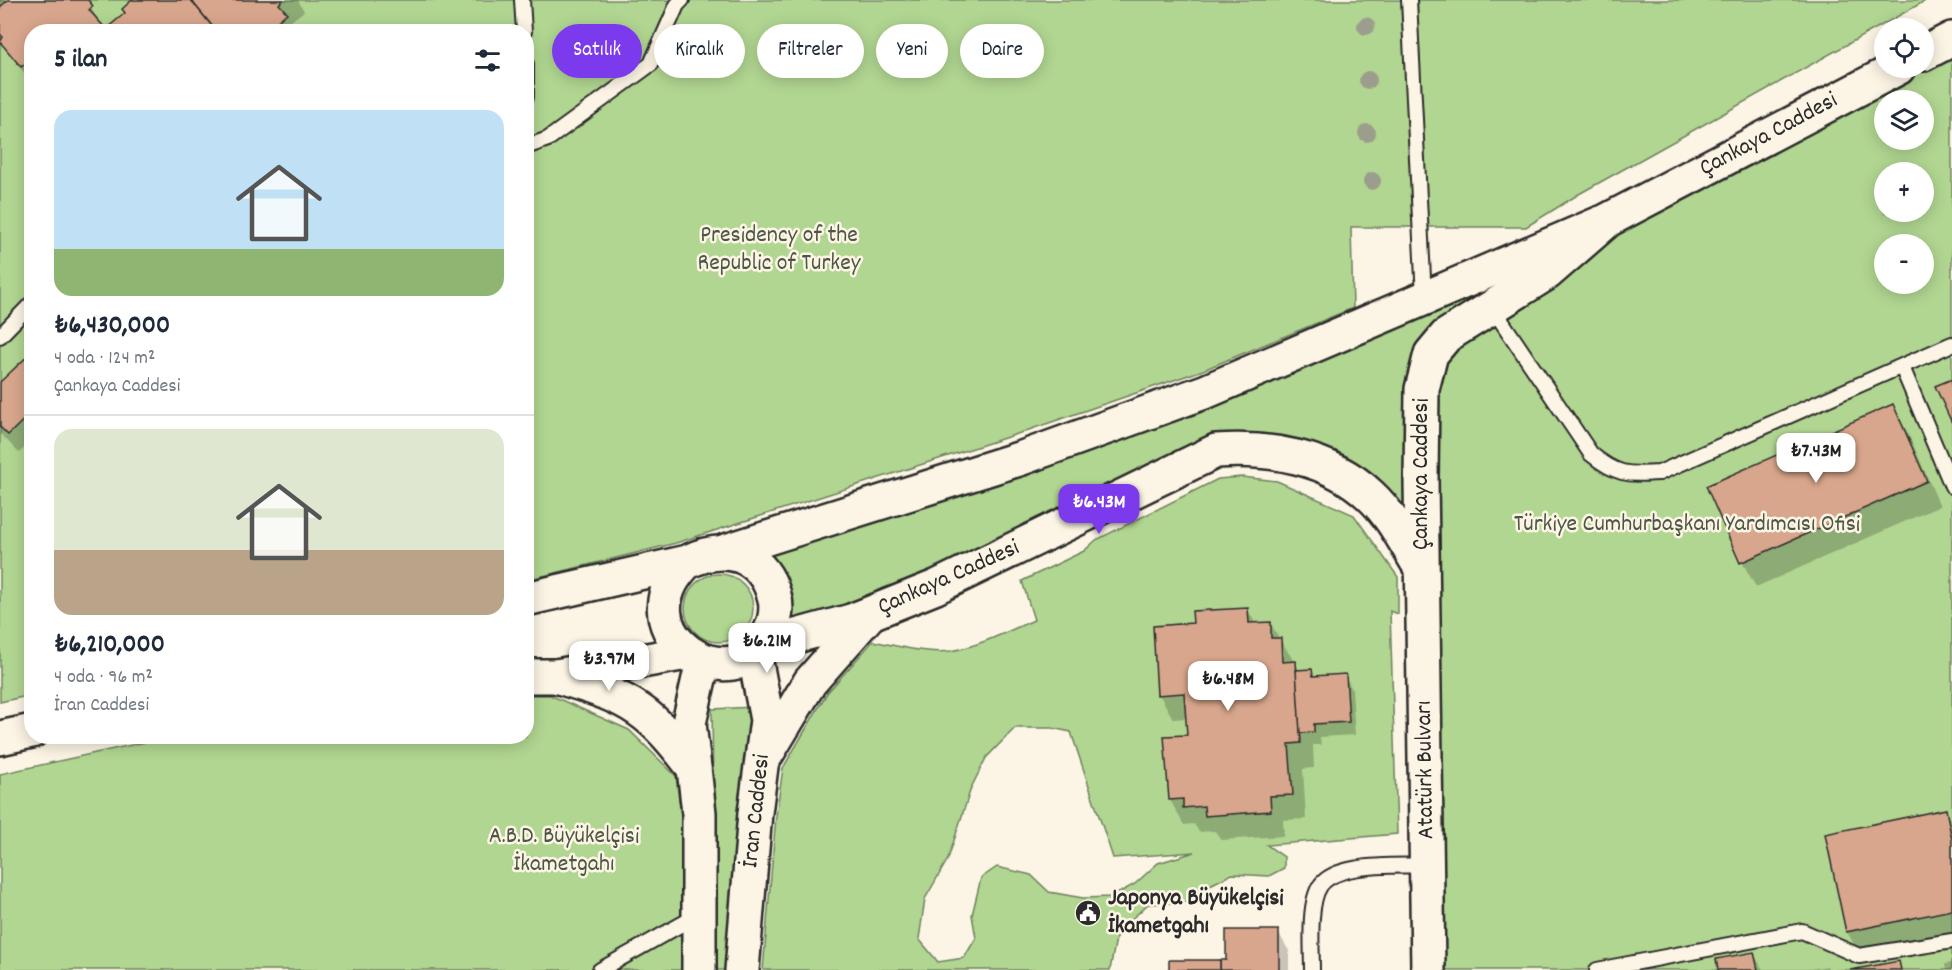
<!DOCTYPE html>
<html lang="tr">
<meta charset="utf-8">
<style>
body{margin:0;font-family:Dekko,sans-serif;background:#f6f6f7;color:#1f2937;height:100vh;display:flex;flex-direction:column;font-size:22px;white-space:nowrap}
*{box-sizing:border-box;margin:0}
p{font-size:20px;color:#747a83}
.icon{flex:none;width:33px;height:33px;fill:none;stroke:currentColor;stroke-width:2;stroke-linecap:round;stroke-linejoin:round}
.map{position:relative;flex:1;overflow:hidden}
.drawer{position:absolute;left:24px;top:24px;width:510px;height:720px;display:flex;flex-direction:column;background:#fff;border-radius:24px;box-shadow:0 3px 15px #0003}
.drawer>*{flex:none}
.top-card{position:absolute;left:552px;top:24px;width:570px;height:54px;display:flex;gap:12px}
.fabs{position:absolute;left:1874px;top:18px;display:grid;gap:12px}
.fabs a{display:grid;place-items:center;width:60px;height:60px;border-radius:50%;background:#fff;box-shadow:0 3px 15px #0003;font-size:30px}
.price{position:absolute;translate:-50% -51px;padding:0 14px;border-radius:12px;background:#fff;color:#222;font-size:20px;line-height:39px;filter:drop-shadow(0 2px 3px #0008)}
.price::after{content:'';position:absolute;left:50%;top:36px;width:18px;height:14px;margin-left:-9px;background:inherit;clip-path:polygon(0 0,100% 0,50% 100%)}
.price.active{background:#7c3aed;color:#fff}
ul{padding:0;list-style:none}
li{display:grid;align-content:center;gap:12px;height:318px;padding:0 30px}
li+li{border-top:2px solid #e0e1e3}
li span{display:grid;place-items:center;height:186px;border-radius:18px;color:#555}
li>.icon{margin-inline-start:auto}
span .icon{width:108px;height:108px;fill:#fffc;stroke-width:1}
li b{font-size:26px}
h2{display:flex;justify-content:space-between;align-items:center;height:72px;padding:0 30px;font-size:26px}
.pill{padding:0 21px;border-radius:27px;background:#fff;box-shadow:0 3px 15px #0003;font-size:21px;line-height:54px}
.pill.active{background:#7c3aed;color:#fff}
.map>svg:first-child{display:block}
.green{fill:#b1d691;stroke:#6e805e;stroke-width:1.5;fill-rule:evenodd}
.shadow{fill:#0003}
.building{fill:#d8a68c;stroke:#2b2b2b;stroke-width:1.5}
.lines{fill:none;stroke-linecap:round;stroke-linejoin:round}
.lane-casing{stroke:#2b2b2b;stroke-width:18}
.secondary-casing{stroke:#2b2b2b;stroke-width:38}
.primary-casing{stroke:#2b2b2b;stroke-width:38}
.lane{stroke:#fcf5e5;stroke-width:14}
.secondary{stroke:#fcf5e5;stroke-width:33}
.primary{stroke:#fcf5e5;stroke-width:33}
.tree{fill:#9b9e8c}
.labels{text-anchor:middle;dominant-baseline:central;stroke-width:5;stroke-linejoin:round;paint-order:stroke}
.street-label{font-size:24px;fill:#2b2b2b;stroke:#fcf5e5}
.park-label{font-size:24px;fill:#4c5644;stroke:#fcf5e5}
.poi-label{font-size:24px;font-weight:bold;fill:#2b2b2b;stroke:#fcf5e5;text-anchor:start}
</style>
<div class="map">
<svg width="1952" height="970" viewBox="0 0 1952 970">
<rect width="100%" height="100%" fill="#fcf5e5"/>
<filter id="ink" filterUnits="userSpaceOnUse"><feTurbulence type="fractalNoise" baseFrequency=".0167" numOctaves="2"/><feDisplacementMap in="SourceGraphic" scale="12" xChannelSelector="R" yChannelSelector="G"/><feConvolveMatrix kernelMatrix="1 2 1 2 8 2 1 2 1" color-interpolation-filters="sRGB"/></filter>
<g filter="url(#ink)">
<g class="green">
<polygon points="0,0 1927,0 1579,194 1526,227 1351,227 1353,308 1203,370 1017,434 676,543 527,580 526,32 32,32 32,695 0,702"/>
<path d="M1952,39V970H1428L1422,570L1370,494L1248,449L851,621L775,620L743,556L1608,220ZM1884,100H1923V140H1884ZM1884,172H1923V212H1884ZM1884,244H1923V284H1884Z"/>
<path d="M1242,477L1277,481L1354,515L1398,577V614L1390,611L1397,834L1267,845L1284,857V868L1269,876L1232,874L1210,885L1191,902L1148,904L1117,933L1110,970H763L776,816L783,768L827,693L873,641C897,646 926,654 951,651C980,646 1008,631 1034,620L1022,581L1084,551L1096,540L1218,479ZM1015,728H1052L1071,732L1113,858L1195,852L1158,863L1135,884L1111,897L1083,898L1049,892L1031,875L997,867L981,878L972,915L976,938L964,958L938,962L919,939L925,899L948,859L971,788L986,758Z"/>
<circle cx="719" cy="608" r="34"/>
<polygon points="527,695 550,695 629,730 676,776 684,839 683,970 0,970 0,774 168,737 526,736"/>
<polygon points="754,707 732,970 715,970 712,709"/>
</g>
<g class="shadow">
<polygon points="0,0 86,0 105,31 126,14 135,0 298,0 304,11 290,22 296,32 32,32 32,84 1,40"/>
<polygon points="32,354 32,441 19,453 0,433 0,384"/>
<polygon points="1893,406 1907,431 1940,506 1756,587 1742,562 1708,487"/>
<polygon points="1247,609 1256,624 1270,623 1300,671 1311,671 1315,678 1345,676 1352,689 1355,735 1320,737 1321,745 1313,745 1314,768 1303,769 1306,819 1283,820 1284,836 1221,840 1215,831 1199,832 1194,824 1184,825 1170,800 1166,737 1188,736 1187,718 1173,719 1159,694 1194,625"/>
<polygon points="1945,811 1952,823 1952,932 1858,951 1847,932"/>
<polygon points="1278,932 1289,951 1289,970 1170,970 1228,962"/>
<polygon points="1754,954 1763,970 1719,970"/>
<polygon points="1952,963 1952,970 1946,970 1945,964"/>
<polygon points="1827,966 1829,970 1806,970"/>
</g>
<g class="building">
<polygon points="8,0 88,0 93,6 89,10 106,29 102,32 32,32 32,71 25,64 21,67 0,42 3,37 0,34 0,7"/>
<polygon points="132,0 191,0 217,32 108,32 106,29 125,13 122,9"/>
<polygon points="191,0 283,0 279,4 287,13 265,32 217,32"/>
<polygon points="32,352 32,412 8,435 0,427 0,382"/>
<polygon points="1952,379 1952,423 1935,386"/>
<polygon points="1893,404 1927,481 1740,563 1706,486"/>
<polygon points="1248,608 1249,623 1271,622 1271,638 1281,638 1282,662 1296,661 1301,743 1289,744 1293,795 1270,796 1271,811 1205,816 1204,806 1183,808 1183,799 1169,800 1164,736 1187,735 1184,693 1157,695 1153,626 1193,623 1192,611"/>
<polygon points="1312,669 1313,676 1346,674 1349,722 1314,724 1314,732 1300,733 1296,670"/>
<polygon points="1946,809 1952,840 1952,910 1846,932 1825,834"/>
<polygon points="1226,930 1279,930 1279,970 1220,970 1220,960 1226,960"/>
<polygon points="1754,952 1758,970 1718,970 1716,959"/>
<rect x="1169" y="960" width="51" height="10"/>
<polygon points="1899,961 1901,970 1850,970"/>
</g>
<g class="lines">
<g class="lane-casing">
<g id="lane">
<polyline points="522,0 524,32"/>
<polyline points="1409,0 1424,298"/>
<polyline points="526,64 526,97"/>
<polyline points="526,147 548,139 651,64 677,5 682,0"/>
<path d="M1492,307L1591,454C1617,475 1626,475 1659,473L1952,344"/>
<polyline points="0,336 32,303"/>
<polyline points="1902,367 1952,486"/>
<polyline points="600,970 698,915"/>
<path d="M1312,970C1312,949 1308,904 1320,886C1337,861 1400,867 1427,865"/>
<polyline points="1597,970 1802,931 1859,956 1952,941"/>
</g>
</g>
<g class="secondary-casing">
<g id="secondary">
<polyline points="723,552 1022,458 1207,391 1601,223"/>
<path d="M526,599L687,562C724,544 761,552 774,595C778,608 775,622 769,634C735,706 615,633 687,562"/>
<path d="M760,646L851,621L936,587L1216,451C1268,447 1330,457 1370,495C1392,515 1406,544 1422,570"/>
<polyline points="526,676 556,676 687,653"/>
<path d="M556,676C584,685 615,693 639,710C661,725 678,748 694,768"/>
<polyline points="0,738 32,731"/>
<polyline points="766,755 810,682 868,616"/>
<polyline points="699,970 699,813 689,723 703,661"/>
<polyline points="742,970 755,813 767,720 754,652"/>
</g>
</g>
<g class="primary-casing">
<g id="primary">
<polyline points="1923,54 1952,39"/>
<polyline points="1428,970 1421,479 1422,389 1431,354 1446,336 1547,273 1608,220 1898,68"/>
</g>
</g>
<use href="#lane" class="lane"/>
<use href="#secondary" class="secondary"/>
<use href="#primary" class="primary"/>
</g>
<g class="tree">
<circle cx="1366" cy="26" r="9"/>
<circle cx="1368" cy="80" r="9"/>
<circle cx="1367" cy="133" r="9"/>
<circle cx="1372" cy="181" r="9"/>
</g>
</g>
<defs>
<g id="civic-disc" transform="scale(1.35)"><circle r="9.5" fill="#2b2b2b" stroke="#fcf5e5"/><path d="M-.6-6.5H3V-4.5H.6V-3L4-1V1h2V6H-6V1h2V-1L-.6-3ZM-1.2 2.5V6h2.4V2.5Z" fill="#fff"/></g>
</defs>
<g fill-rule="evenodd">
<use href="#civic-disc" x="1088" y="913"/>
</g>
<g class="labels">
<g class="street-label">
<text transform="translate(1769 135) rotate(-28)">Çankaya Caddesi</text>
<text transform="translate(1422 474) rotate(-90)">Çankaya Caddesi</text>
<text transform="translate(949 578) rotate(-24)">Çankaya Caddesi</text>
<text transform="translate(1426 770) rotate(-91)">Atatürk Bulvarı</text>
<text transform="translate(757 811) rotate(-84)">İran Caddesi</text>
</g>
<g class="park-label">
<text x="779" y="236">Presidency of the<tspan x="779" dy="28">Republic of Turkey</tspan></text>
<text x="1687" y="525">Türkiye Cumhurbaşkanı Yardımcısı Ofisi</text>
<text x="564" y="837">A.B.D. Büyükelçisi<tspan x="564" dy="28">İkametgahı</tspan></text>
</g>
<g class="poi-label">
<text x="1108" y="899">Japonya Büyükelçisi<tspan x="1108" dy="28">İkametgahı</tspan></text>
</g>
</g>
</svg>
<div class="fabs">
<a><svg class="icon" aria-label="locate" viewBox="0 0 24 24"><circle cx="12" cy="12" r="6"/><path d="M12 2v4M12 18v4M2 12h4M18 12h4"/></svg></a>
<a><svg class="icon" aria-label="layers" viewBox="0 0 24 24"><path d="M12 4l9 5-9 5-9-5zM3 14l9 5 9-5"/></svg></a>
<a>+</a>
<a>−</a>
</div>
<b class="price" style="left:1816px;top:484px">₺7.43M</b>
<b class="price active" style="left:1099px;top:535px">₺6.43M</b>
<b class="price" style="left:767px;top:674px">₺6.21M</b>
<b class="price" style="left:609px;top:692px">₺3.97M</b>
<b class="price" style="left:1228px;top:712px">₺6.48M</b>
<div class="top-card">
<a class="pill active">Satılık</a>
<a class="pill">Kiralık</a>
<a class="pill">Filtreler</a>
<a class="pill">Yeni</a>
<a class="pill">Daire</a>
</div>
<section class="drawer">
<h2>5 ilan<svg class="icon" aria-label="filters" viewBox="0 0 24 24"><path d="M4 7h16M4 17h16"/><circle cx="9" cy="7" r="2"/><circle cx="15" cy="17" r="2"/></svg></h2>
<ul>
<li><span style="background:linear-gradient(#bfe0f5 75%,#8fb573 0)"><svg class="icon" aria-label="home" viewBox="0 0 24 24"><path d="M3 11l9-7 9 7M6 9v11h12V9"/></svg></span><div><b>₺6,430,000</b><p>4 oda · 124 m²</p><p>Çankaya Caddesi</p></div></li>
<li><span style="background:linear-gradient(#dfe7d0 65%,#b9a48a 0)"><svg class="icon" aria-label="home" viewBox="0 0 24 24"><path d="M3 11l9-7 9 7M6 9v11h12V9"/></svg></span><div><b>₺6,210,000</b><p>4 oda · 96 m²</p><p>İran Caddesi</p></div></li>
</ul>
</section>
</div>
